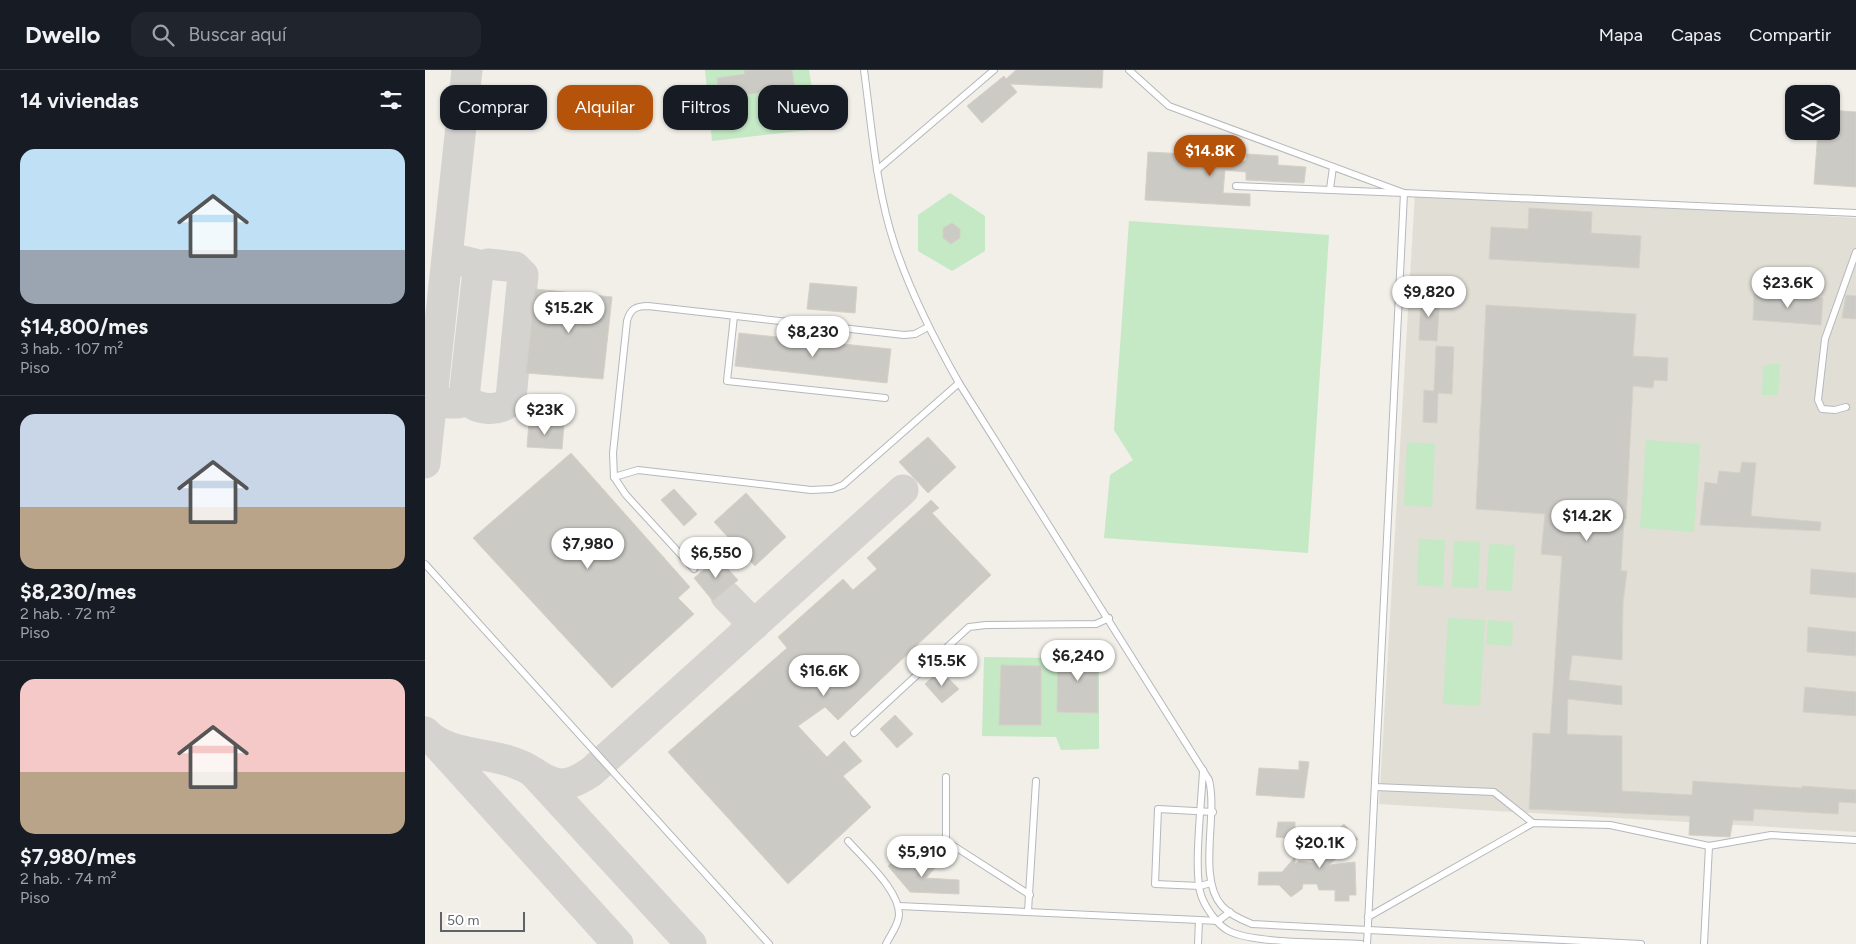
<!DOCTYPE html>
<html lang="es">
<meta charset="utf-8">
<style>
body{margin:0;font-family:Figtree,sans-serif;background:#20242c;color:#f1f3f6;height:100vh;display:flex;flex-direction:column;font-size:19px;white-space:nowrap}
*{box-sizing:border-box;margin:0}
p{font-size:16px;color:#9ea1a6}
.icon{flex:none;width:28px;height:28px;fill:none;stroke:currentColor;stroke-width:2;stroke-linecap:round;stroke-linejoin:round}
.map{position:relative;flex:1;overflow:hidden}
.sheet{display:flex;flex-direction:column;background:#171b24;width:425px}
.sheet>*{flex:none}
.guide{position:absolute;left:15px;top:15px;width:475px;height:45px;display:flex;gap:10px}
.controls{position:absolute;left:1360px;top:15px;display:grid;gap:10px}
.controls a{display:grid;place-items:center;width:55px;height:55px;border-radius:10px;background:#171b24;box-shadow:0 1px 4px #0004;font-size:25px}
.scale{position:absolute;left:15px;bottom:12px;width:85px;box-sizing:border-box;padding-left:5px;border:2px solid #5f6368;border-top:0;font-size:14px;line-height:18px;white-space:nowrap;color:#5f6368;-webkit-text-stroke:4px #fff;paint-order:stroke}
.price{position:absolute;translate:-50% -42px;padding:0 11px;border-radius:18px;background:#fff;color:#222;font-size:16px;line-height:32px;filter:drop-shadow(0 1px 2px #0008)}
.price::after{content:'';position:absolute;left:50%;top:30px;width:15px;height:11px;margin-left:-8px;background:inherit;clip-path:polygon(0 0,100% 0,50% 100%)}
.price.current{background:#b45309;color:#fff}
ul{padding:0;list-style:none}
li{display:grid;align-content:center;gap:10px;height:265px;padding:0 20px}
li+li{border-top:1px solid #363941}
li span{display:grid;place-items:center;height:155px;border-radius:15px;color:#555}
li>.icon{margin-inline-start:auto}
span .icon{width:90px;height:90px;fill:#fffc;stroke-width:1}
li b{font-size:21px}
h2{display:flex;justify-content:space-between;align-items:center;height:60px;padding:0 20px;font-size:21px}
.tag{padding:0 18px;border-radius:15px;background:#171b24;box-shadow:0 1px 4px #0004;font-size:18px;line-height:45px}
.tag.current{background:#b45309;color:#fff}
header{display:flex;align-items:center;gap:30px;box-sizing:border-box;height:70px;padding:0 25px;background:#171b24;border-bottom:1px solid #363941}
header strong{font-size:24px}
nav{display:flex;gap:28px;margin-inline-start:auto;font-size:18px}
.search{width:350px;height:45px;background:#20242c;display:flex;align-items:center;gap:12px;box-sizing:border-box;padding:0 18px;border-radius:15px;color:#9ea1a6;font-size:19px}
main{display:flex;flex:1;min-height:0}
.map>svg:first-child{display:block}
.education{fill:#e1ded6}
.green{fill:#c5e8c5}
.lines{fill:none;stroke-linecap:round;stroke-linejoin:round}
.taxiway{stroke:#d4d3d0;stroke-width:31}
.building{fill:#cccac5;stroke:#d6d1c6}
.lane-casing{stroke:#b5b8bc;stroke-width:8}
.lane{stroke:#fff;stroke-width:6}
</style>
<header>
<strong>Dwello</strong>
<div class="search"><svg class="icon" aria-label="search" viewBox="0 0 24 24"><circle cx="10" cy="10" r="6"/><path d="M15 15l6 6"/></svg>Buscar aquí</div>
<nav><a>Mapa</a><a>Capas</a><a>Compartir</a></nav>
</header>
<main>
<section class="sheet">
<h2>14 viviendas<svg class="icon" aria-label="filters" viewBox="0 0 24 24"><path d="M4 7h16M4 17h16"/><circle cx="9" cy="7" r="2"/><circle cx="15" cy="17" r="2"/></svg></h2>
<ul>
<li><span style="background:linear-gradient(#bfe0f5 65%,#9aa5b1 0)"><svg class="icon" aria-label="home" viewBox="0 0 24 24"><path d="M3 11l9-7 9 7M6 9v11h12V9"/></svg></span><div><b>$14,800/mes</b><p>3 hab. · 107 m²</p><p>Piso</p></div></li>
<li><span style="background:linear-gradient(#c9d6e8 60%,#b9a48a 0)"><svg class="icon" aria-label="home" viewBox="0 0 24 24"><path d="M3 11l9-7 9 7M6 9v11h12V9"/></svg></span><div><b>$8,230/mes</b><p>2 hab. · 72 m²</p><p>Piso</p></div></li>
<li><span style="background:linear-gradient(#f6c9c9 60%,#b9a48a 0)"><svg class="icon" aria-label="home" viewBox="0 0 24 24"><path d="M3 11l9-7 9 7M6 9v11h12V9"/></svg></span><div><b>$7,980/mes</b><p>2 hab. · 74 m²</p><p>Piso</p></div></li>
</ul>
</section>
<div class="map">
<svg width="1431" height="874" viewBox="0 0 1431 874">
<rect width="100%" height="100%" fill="#f1efe8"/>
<polygon class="education" points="990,122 1431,148 1431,762 954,734"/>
<g class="green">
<polygon points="280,0 384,0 393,59 287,71"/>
<polygon points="525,123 560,146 560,181 527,201 493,181 493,145"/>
<polygon points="704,151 904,165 883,483 679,468 685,405 708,390 689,360"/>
<polygon points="1355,294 1353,325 1337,325 1338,295"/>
<polygon points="1221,370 1275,374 1269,462 1215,458"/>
<polygon points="982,372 1010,374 1007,437 979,435"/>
<polygon points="994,469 1020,470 1018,517 992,515"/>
<polygon points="1029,471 1055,472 1053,518 1027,517"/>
<polygon points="1064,474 1090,475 1087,521 1061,520"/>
<polygon points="1023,548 1060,550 1055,636 1018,634"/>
<polygon points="1063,550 1088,552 1087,576 1061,574"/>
<polygon points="631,573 674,574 674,679 636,680 631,667 557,666 559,587 625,588"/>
</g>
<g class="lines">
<g class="taxiway">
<path d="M40,324C43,341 80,344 86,328L98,205L90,197L63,194L56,197L53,201"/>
<polyline points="24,333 33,333 39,327 53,201 50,194 38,191"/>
<polyline points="0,393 42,0"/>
<polyline points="301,526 329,555"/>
<path d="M0,662C27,690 74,679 108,702L266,874"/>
<polyline points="9,671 193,874"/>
<path d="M108,702C132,718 142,718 166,702L478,420"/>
</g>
</g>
<g class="building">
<polygon points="319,0 367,0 370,19 305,26 305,29 294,31 292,8 320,4"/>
<polygon points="591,0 678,0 677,18 585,14 592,22 557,53 542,36 579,6 581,9"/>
<polygon points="1406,40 1431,42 1431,117 1389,114 1393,61 1406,61"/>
<polygon points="723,82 801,86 801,91 821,91 822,84 853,86 853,95 881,97 879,113 821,110 821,102 800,100 798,123 825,124 825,136 720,130"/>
<polygon points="1104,138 1167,142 1166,163 1216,166 1214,198 1064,189 1066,157 1103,159"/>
<polygon points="527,153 535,159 535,168 526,174 518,168 518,158"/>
<polygon points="385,213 432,217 430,243 382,239"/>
<polygon points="110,219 187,227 178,309 101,303"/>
<polygon points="1329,224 1398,228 1396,255 1328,250"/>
<polygon points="996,225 1015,226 1012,271 994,270"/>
<polygon points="1421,225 1431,226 1431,249 1417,248"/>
<polygon points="1061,235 1211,244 1208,286 1243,288 1242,311 1229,310 1228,318 1208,316 1201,449 1199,449 1196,501 1202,501 1198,532 1197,590 1147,585 1144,610 1197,616 1197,635 1143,629 1142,664 1197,666 1197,721 1267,725 1268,711 1377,718 1377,716 1431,720 1431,733 1414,732 1413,744 1329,739 1328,751 1308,750 1305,767 1264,765 1265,746 1104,739 1108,663 1125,664 1137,486 1116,484 1120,444 1051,439"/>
<polygon points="314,263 466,279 462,313 310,296"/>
<polygon points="1011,276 1029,277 1027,324 1013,323 1012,353 998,352 999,320 1009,321"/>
<polygon points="104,352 139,354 137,379 102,377"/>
<polygon points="503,367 531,397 503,423 474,392"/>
<polygon points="146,383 265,517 253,528 269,544 187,618 48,468"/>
<polygon points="1317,392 1331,393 1326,446 1396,452 1395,461 1275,455 1280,412 1292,414 1294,401 1315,403"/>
<polygon points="249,419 272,444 259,456 236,430"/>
<polygon points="321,423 361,467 330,496 289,452"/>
<polygon points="506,430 514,438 507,443 566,505 413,650 400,637 373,656 402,687 419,671 437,691 418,706 446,737 363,814 243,682 362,578 353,567 418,509 428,520 452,499 442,488"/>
<polygon points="293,488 313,510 288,531 269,508"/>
<polygon points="1386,499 1431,503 1431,528 1385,524"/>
<polygon points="1383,557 1431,562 1431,586 1382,582"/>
<polygon points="633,581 673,583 673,643 632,642"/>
<polygon points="576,595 616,596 616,655 574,655"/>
<polygon points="515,600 534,619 517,633 500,614"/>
<polygon points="1380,617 1431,622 1431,646 1378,642"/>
<polygon points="470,645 488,664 472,678 455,659"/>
<polygon points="874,691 884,692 879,728 831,725 834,698 874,700"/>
<polygon points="853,752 870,752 870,769 851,767"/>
<polygon points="919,754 933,769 904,795 930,792 931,825 924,825 924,831 910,831 910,820 894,820 892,814 878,814 877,819 866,827 854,815 833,815 834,802 857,802 870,787 870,794 874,791 889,793 884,784"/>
<polygon points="498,785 510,798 501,808 534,810 534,824 485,822 463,796 472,787 480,796"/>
</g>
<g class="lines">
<g class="lane-casing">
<g id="lane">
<path d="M439,0C447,59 451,119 470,176C486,224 509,269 534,313L784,710C793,746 772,808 797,836C805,845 817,850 827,854L1216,874"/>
<polyline points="704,0 744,36 979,123 1431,143"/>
<polyline points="452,100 569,0"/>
<polyline points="811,116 979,123 942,874"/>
<polyline points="905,119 908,97"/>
<polyline points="309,246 302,311 460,328"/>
<polyline points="1421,337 1410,340 1397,339 1393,330 1400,269 1431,182"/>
<path d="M189,407L188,383L202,251C205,239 211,236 223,236L479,265L490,264L503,257"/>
<polyline points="0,494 344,874"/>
<polyline points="269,499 201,425 189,407 213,400 386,420 407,419 418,415 534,313"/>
<polyline points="429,663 544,557 561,555 671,554 684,548"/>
<path d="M778,700C777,729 768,801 776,825C780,837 792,855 804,861C829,874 905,872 936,874"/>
<polyline points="521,707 521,771 605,825"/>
<polyline points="950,717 1069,722 1108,753"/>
<path d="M423,771C438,788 481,826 473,850C471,858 465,866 461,874"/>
<polyline points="786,813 775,816 730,814 733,739 788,742"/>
<polyline points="474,836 774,850 793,851 805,842"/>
<polyline points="603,841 611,711"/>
<polyline points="943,847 1108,753 1185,755 1284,776 1346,765 1431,770"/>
<polyline points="773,874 774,850"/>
<polyline points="1279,874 1284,776"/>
</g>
</g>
<use href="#lane" class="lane"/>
</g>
</svg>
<div class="controls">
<a><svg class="icon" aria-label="layers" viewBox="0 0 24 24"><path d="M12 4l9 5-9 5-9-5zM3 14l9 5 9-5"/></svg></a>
</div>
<div class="scale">50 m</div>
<b class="price current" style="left:785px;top:107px">$14.8K</b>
<b class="price" style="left:1363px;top:239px">$23.6K</b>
<b class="price" style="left:1004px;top:248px">$9,820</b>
<b class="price" style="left:144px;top:264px">$15.2K</b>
<b class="price" style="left:388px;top:288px">$8,230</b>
<b class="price" style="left:120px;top:366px">$23K</b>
<b class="price" style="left:1162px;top:472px">$14.2K</b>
<b class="price" style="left:163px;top:500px">$7,980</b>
<b class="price" style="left:291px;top:509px">$6,550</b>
<b class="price" style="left:653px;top:612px">$6,240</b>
<b class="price" style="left:517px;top:617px">$15.5K</b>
<b class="price" style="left:399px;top:627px">$16.6K</b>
<b class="price" style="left:895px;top:799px">$20.1K</b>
<b class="price" style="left:497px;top:808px">$5,910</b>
<div class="guide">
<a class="tag">Comprar</a>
<a class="tag current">Alquilar</a>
<a class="tag">Filtros</a>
<a class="tag">Nuevo</a>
</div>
</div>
</main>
